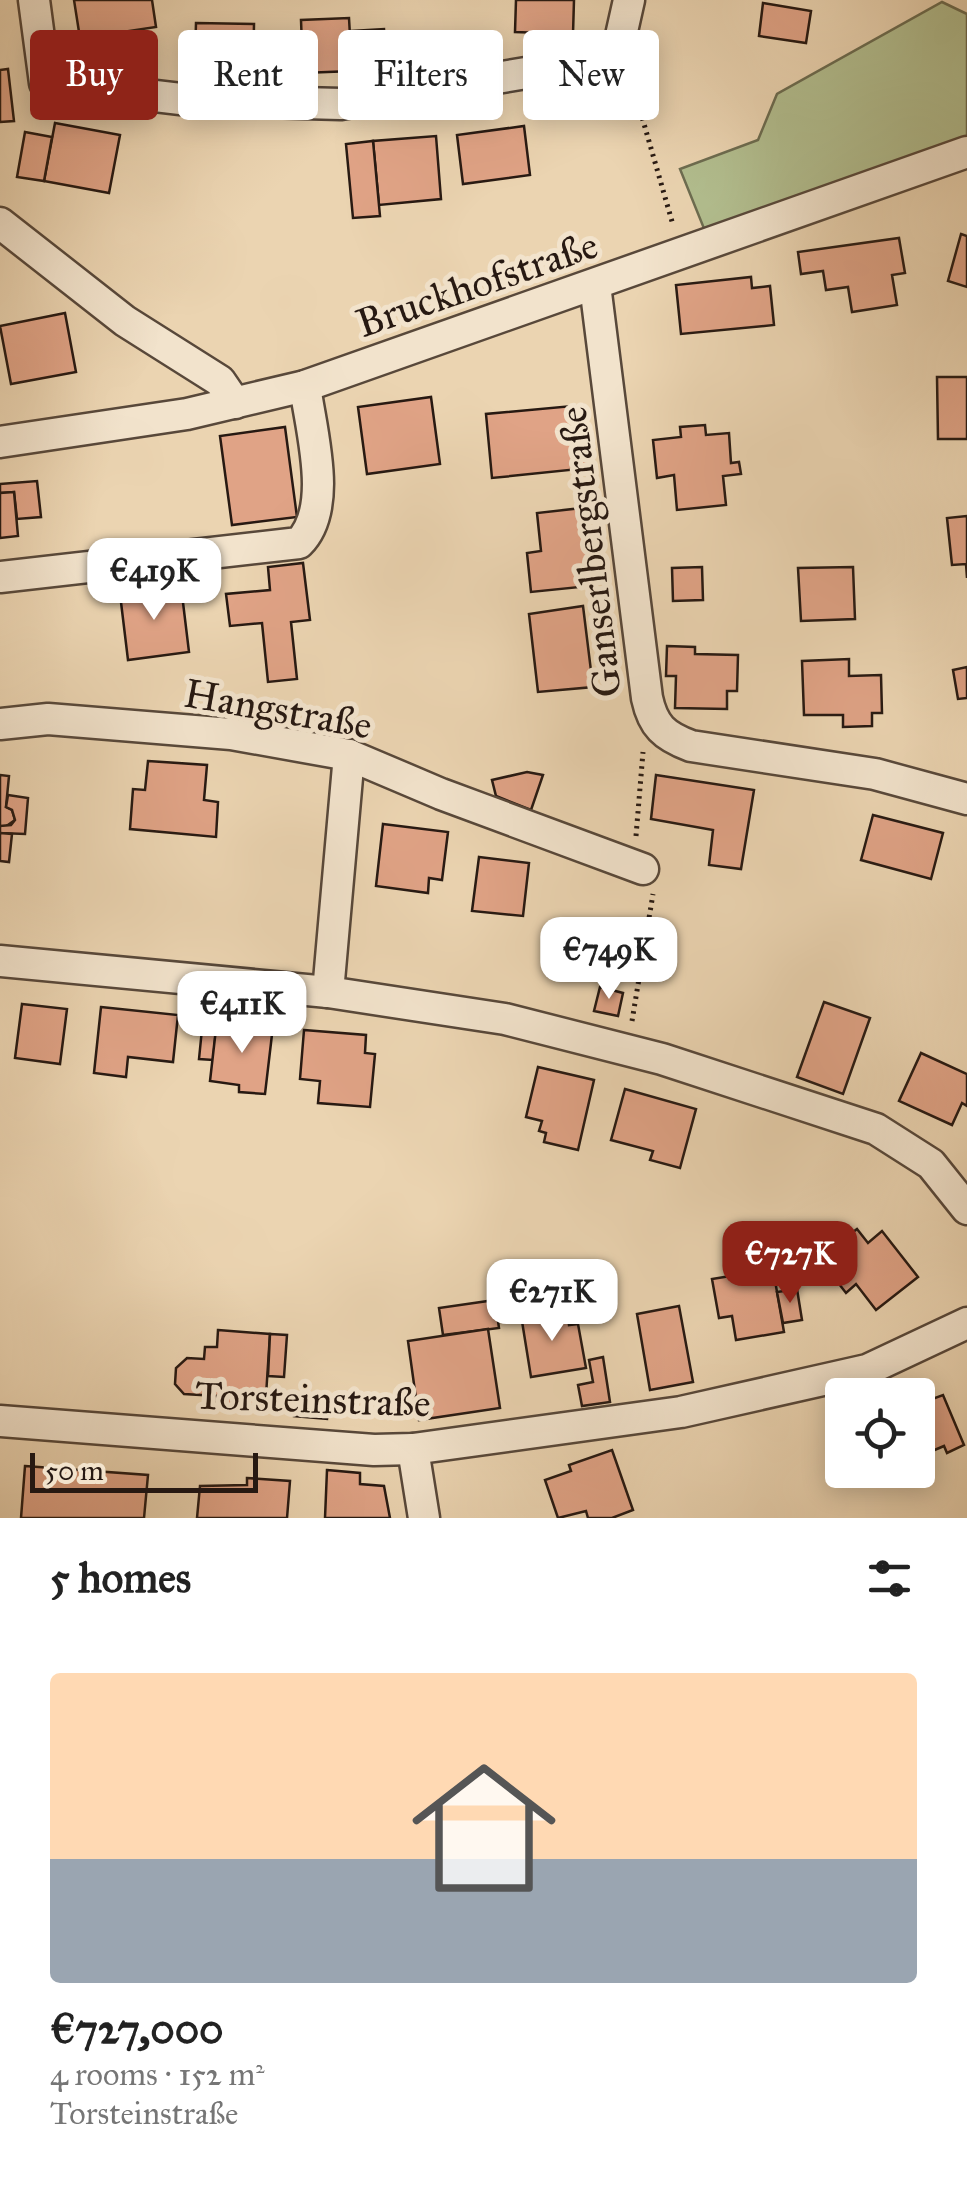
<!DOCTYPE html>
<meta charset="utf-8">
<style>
body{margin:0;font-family:"IM FELL Great Primer",serif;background:#f6f6f6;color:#222;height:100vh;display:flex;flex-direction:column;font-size:38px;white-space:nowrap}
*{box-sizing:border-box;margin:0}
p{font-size:32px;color:#767676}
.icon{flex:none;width:55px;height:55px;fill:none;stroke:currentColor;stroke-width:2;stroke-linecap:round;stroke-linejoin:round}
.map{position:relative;height:1518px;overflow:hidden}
.side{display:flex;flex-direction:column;background:#fff;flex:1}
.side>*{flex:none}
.banner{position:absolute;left:30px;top:30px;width:908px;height:90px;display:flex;gap:20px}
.controls{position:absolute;left:825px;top:1378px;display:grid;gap:20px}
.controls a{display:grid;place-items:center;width:110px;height:110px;border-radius:10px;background:#fff;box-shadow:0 5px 25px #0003;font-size:50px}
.scale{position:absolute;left:30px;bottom:25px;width:228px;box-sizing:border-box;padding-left:10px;border:5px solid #271912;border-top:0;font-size:28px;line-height:35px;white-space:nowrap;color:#271912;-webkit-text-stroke:8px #f2e3cc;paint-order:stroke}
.price{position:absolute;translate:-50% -85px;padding:0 22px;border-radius:20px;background:#fff;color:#222;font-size:32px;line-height:65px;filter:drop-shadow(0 2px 5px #0008)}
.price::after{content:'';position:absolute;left:50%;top:60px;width:30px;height:22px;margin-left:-15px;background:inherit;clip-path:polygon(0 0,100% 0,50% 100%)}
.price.selected{background:#8f2418;color:#fff}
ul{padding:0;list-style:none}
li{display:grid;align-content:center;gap:20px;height:530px;padding:0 50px}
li+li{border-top:2px solid #e0e0e0}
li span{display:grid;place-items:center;height:310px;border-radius:10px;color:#555}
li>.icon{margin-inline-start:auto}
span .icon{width:180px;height:180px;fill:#fffc;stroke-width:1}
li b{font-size:42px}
h2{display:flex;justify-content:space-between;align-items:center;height:120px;padding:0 50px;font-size:42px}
.pill{padding:0 35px;border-radius:10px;background:#fff;box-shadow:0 5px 25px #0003;font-size:35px;line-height:90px}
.pill.selected{background:#8f2418;color:#fff}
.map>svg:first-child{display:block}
.green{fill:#b2be8f;stroke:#6c6c50;stroke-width:2.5}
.building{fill:#e0a386;stroke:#271912;stroke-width:2.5}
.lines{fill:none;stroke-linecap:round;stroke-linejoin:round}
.street-casing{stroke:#58483a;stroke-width:35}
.path{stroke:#271912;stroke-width:5;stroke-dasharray:2.5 5;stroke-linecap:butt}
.street{stroke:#f2e3cc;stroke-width:30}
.labels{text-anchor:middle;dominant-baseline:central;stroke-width:10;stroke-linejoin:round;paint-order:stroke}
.street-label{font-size:40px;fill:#271912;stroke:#f2e3cc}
</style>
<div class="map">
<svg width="967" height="1518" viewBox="0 0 967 1518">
<rect width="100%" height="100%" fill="#ebd4b1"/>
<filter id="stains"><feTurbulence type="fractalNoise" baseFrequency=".002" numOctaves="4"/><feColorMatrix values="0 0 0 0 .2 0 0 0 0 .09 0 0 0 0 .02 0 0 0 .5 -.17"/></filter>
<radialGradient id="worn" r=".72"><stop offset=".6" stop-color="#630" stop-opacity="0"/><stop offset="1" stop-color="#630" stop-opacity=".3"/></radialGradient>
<polygon class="green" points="942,2 967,14 967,143 705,231 680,169 758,140 777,94"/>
<g class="building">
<polygon points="74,0 152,0 156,27 129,31 131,43 82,51"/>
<polygon points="516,0 574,0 573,34 515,32"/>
<polygon points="763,3 811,11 806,43 759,36"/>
<polygon points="349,18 352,71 303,73 301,20"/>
<polygon points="196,23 254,24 253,76 204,75 204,57 195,56"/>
<polygon points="384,29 387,83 355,85 352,31"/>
<polygon points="8,69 14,121 0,122 0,70"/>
<polygon points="55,123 120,135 109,193 44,181"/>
<polygon points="524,126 530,175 463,184 457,135"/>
<polygon points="25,132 52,137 44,181 17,177"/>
<polygon points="436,136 441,199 379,205 373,141"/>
<polygon points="373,141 380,216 353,218 346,144"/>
<polygon points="961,234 967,236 967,287 948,281"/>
<polygon points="899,238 905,273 892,275 897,305 852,312 848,287 826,290 823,271 801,274 798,252"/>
<polygon points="751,277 752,288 770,286 774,325 681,334 676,285"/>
<polygon points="65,313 76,372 11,384 0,326"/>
<polygon points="937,377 967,377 967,439 938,439"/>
<polygon points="431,397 440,464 367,474 358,407"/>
<polygon points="583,405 589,468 492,478 486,414"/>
<polygon points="705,425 706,435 729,433 731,463 739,462 741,474 723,476 726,505 677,510 674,475 657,478 653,440 681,437 680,427"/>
<polygon points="285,427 297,517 232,525 220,436"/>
<polygon points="37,481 41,517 17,519 14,492 0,493 0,484"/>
<polygon points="14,492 18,536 0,538 0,493"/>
<polygon points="582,508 590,586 531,592 527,553 541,551 537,513"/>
<polygon points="967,516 967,578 966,564 952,565 947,518"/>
<polygon points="303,563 310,620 291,622 297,679 268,682 262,623 230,626 226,594 270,590 268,567"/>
<polygon points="702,567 703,600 673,601 672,568"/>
<polygon points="853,567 855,619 801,621 798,568"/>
<polygon points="181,586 189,652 128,660 120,594"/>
<polygon points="583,606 593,687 538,692 529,614"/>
<polygon points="667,646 695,647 695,654 738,655 737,691 727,691 727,709 675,708 676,676 666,676"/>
<polygon points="849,659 849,676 881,675 882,713 872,713 872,726 843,727 843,715 804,715 802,661"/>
<polygon points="967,667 967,698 958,699 953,670"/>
<polygon points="148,761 207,765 204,800 218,802 216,837 130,829 133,789 145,790"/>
<polygon points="527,772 543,775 531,810 496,796 492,780"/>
<polygon points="0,775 9,776 6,807 12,810 15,820 5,827 0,826"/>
<polygon points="656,775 754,790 741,869 709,865 713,830 651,819"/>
<polygon points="8,795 28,798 25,834 0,833 0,826 11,825 15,820 12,810 6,807"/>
<polygon points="873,815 943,833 931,879 861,860"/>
<polygon points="383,824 448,832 442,880 429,878 428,893 376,886"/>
<polygon points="0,833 12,834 9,862 0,861"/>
<polygon points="479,857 529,863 523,916 472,911"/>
<polygon points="600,987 623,993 618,1016 594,1011"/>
<polygon points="824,1002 870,1018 843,1094 797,1077"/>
<polygon points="22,1004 67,1009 60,1064 15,1058"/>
<polygon points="101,1007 178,1015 173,1062 128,1057 126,1077 94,1073"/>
<polygon points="203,1019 217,1020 213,1060 199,1059"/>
<polygon points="217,1020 273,1026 265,1094 239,1092 239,1085 210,1081"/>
<polygon points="304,1030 366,1035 365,1053 375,1054 370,1107 318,1103 320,1081 300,1079"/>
<polygon points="921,1053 967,1074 967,1106 962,1103 952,1125 899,1101"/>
<polygon points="538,1067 594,1080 578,1150 544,1142 546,1133 539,1131 542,1121 526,1117"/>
<polygon points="625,1089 696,1109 680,1168 650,1160 653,1151 611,1140"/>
<polygon points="857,1229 868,1243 882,1231 918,1277 876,1310 856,1284 846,1293 819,1258"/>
<polygon points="773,1269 784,1332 736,1340 732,1316 719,1318 712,1279"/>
<polygon points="797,1289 802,1320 783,1323 777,1292"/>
<polygon points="495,1300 499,1328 443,1335 439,1308"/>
<polygon points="679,1306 693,1382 650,1390 637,1314"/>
<polygon points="552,1310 553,1319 568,1316 569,1325 578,1324 586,1368 531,1377 521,1315"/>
<polygon points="488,1329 500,1408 419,1420 408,1341"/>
<polygon points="218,1330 270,1334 265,1411 216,1408 217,1396 184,1394 175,1384 176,1368 187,1358 204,1359 205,1347 217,1347"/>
<polygon points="270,1334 287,1335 284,1377 268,1376"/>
<polygon points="603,1357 610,1402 582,1406 578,1385 593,1382 589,1360"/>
<polygon points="921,1389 927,1401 943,1395 964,1445 947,1453 944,1446 918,1457 918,1395 906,1395"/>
<polygon points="295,1397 328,1400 327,1419 294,1416"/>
<polygon points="612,1450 633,1510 612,1518 588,1518 586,1511 558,1518 545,1480 571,1471 569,1465"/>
<polygon points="25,1466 148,1475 144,1518 21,1518"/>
<polygon points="327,1470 360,1473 360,1484 384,1486 390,1518 325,1518"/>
<polygon points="247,1478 290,1481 287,1518 197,1518 200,1486 247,1485"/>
</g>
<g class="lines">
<g class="street-casing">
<g id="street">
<polyline points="34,0 45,83 189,100 341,104 616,58 629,0"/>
<polyline points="0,223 125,321 220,381 235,403"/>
<path d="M595,285L647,698C653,726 664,736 691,746L875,774L967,799"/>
<polyline points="0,442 187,414 305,386 967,152"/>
<path d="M0,577L299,543C334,508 311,431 305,386"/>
<polyline points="0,724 48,719 231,734 349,755 441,794 643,869"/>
<polyline points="0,961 328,992 505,1019 662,1059 876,1129 931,1164 967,1209"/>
<polyline points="328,992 349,755"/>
<polyline points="0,1421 374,1450 413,1449 681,1412 867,1370 967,1323"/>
<polyline points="413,1449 424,1518"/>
</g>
</g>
<g class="path">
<polyline points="632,82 673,225"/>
<polyline points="636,836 643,752"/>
<polyline points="632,1021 653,894"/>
</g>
<use href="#street" class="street"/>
</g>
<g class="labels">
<g class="street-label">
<text transform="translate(477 284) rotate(-19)">Bruckhofstraße</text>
<text transform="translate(590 552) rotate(-97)">Ganserlbergstraße</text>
<text transform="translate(278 709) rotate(10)">Hangstraße</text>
<text transform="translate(313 1399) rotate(2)">Torsteinstraße</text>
</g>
</g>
<rect width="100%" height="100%" filter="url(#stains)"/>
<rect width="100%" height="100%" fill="url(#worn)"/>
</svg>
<div class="controls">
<a><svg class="icon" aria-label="locate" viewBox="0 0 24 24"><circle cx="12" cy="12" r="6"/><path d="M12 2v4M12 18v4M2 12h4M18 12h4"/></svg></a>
</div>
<div class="scale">50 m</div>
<b class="price" style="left:154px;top:623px">€419K</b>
<b class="price" style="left:609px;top:1002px">€749K</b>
<b class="price" style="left:242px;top:1056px">€411K</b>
<b class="price selected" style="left:790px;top:1306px">€727K</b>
<b class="price" style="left:552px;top:1344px">€271K</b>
<div class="banner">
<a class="pill selected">Buy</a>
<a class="pill">Rent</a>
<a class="pill">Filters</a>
<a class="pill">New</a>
</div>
</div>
<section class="side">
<h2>5 homes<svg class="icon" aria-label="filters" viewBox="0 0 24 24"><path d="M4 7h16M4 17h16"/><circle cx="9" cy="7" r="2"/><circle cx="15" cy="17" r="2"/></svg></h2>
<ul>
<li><span style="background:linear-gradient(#ffd9b3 60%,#9aa5b1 0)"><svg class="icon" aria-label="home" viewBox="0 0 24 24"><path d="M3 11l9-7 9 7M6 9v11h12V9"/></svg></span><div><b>€727,000</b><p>4 rooms · 152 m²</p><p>Torsteinstraße</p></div></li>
</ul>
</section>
